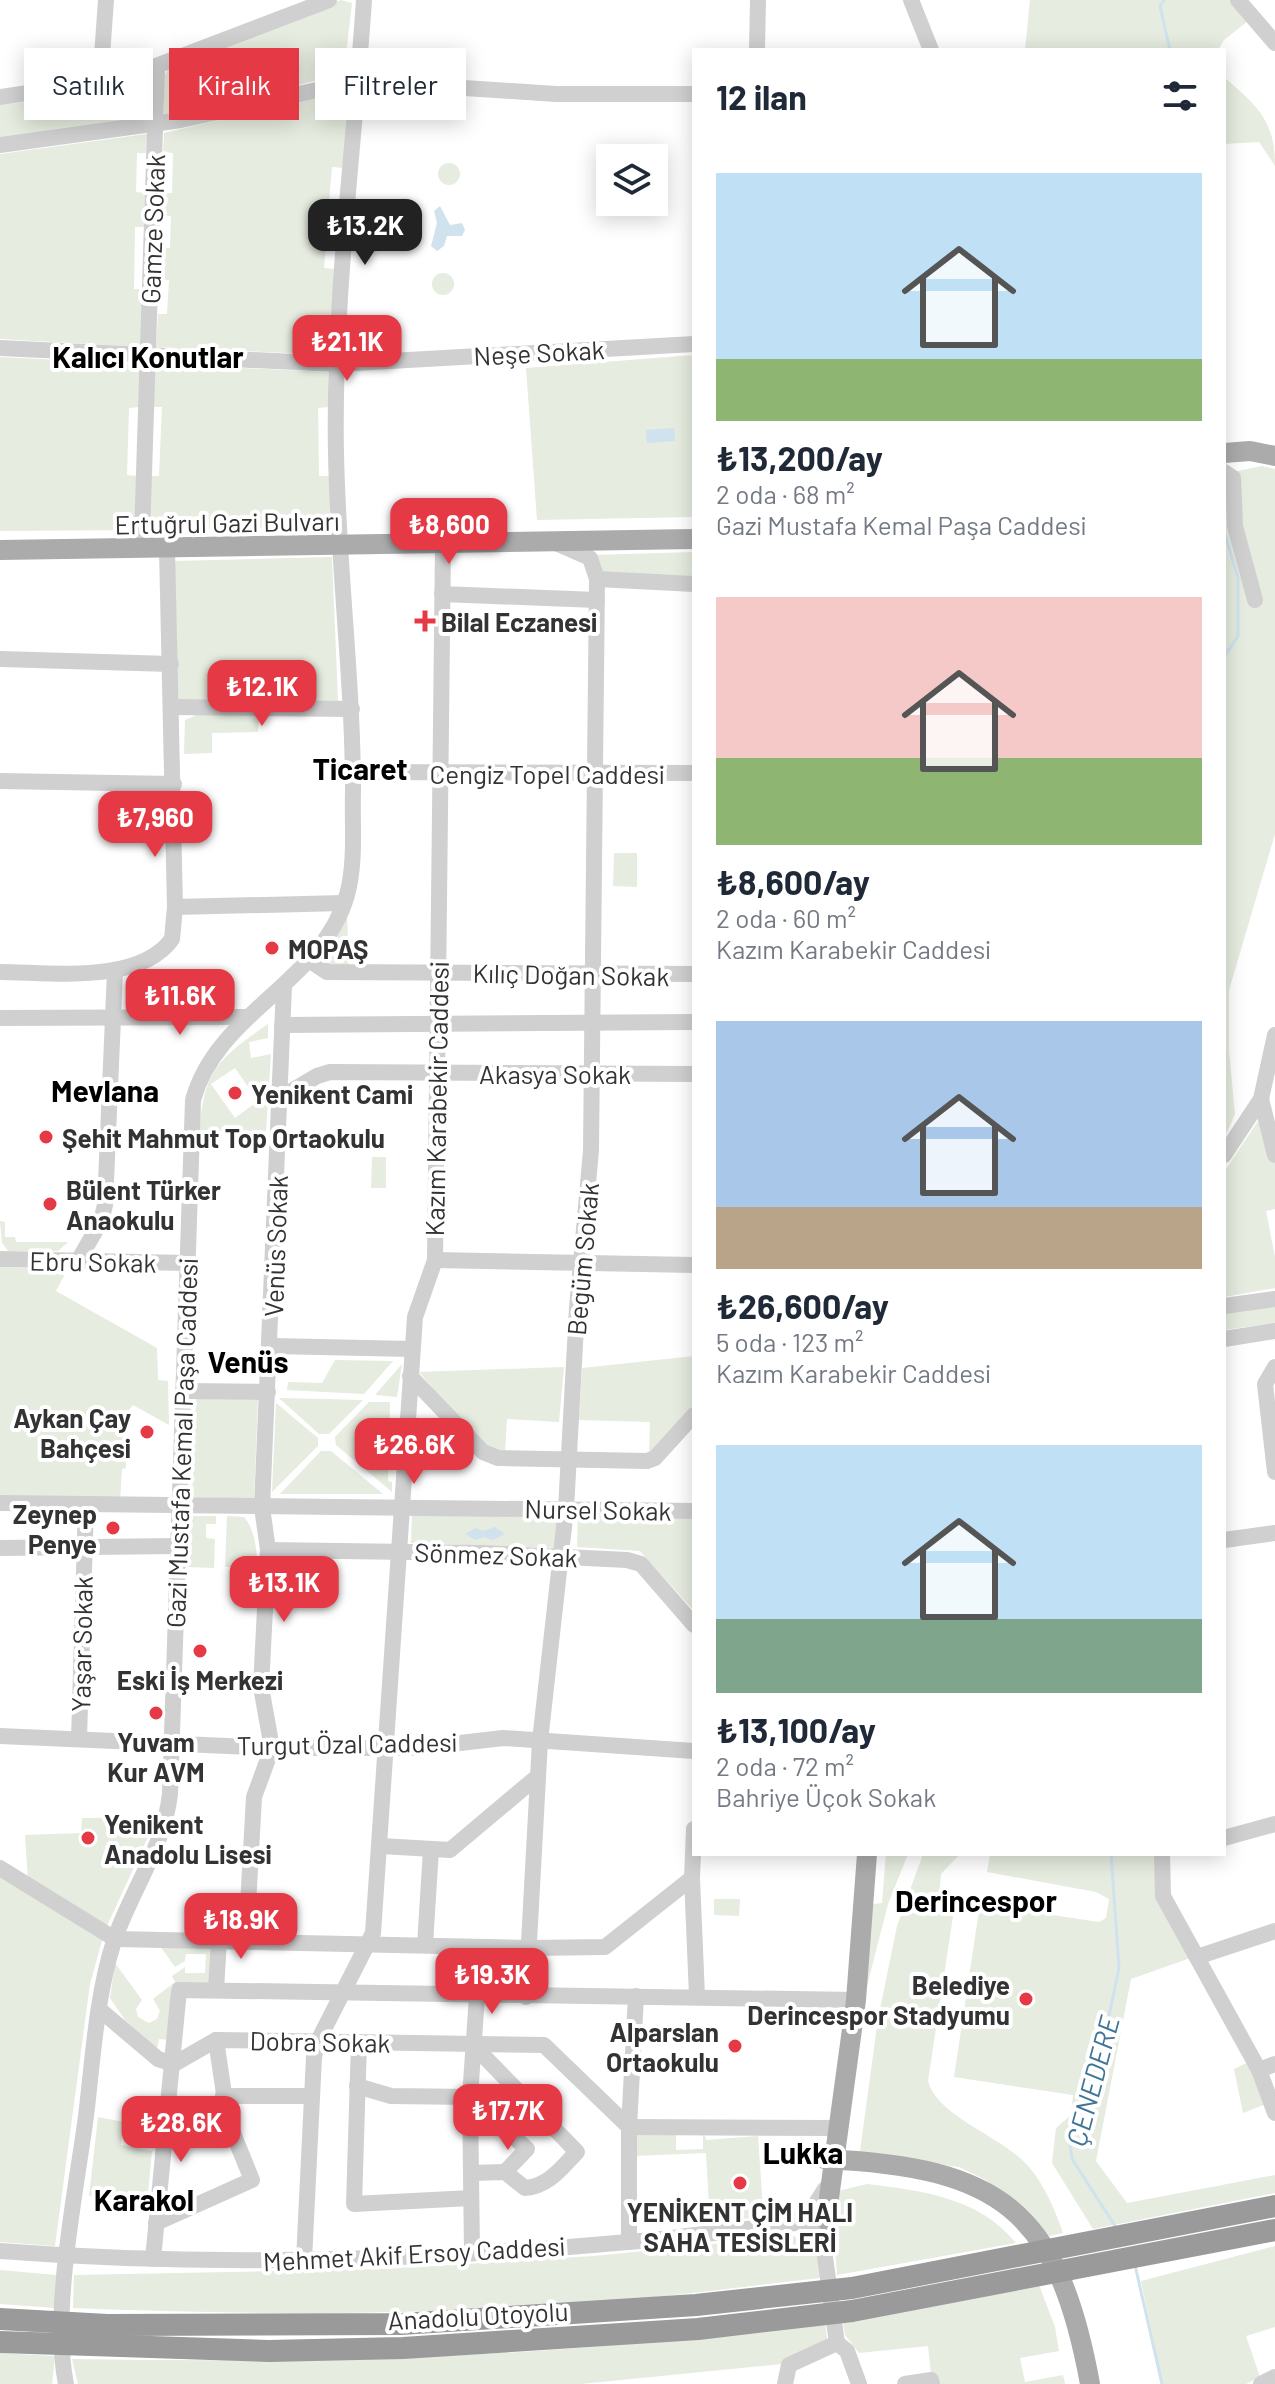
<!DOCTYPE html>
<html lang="tr">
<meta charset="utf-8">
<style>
body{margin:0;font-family:Barlow,sans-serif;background:#f6f6f7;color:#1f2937;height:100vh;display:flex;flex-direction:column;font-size:30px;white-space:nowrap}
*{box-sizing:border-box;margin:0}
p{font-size:26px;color:#747a83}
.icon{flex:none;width:44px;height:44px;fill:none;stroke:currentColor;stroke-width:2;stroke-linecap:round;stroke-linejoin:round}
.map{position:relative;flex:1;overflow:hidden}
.details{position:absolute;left:692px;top:48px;width:534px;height:1808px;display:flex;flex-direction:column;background:#fff;border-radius:0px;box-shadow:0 4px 20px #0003}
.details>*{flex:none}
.top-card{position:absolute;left:24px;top:48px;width:548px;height:72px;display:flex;gap:16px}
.controls{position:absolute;left:596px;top:144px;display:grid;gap:16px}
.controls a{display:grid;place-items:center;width:72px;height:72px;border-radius:0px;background:#fff;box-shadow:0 4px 20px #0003;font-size:40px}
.price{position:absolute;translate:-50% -68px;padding:0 18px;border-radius:16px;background:#e63946;color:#fff;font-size:26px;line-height:52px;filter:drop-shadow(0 2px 4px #0008)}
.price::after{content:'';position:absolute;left:50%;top:48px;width:24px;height:18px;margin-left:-12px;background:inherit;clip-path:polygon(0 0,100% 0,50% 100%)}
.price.on{background:#222;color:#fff}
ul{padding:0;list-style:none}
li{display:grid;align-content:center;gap:16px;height:424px;padding:0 24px}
li span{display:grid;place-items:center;height:248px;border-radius:0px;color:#555}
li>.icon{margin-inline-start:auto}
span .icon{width:144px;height:144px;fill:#fffc;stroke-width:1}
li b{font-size:34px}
h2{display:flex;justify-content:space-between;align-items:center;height:96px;padding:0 24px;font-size:34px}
.chip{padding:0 28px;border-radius:0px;background:#fff;box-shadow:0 4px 20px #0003;font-size:28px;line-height:72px}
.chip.on{background:#e63946;color:#fff}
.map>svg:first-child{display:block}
.green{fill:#e6ecdf;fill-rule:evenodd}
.water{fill:#cfe2ee}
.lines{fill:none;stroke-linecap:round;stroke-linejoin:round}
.stream{stroke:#cfe2ee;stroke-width:3}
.minor{stroke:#d0d0d0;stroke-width:16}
.major{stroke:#ababab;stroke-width:20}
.highway{stroke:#9a9a9a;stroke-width:22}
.poi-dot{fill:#e63946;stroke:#fff;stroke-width:3}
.labels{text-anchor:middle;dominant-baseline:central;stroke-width:8;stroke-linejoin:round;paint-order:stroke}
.street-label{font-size:26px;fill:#333;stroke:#fff}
.poi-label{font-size:26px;font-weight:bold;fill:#333;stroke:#fff;text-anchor:start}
.water-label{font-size:28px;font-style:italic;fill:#3f7597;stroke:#fff}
.quarter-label{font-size:30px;font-weight:bold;fill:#000;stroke:#fff}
</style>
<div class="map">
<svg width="1275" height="2384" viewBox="0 0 1275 2384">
<rect width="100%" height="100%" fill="#fff"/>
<g class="green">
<polygon points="341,0 352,3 344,73 175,117 164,115 164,76 172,64"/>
<polygon points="1030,0 1230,0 1248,21 1224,40 1218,50 1025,50"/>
<path d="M1224,77C1257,106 1275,120 1275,166L1259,142L1224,144Z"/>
<polygon points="143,79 149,84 147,120 0,142 0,105 94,94"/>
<polygon points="349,90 344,168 332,167 329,203 340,205 339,223 328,222 324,268 335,269 328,355 156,347 158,314 167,314 169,280 160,279 161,248 170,248 171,216 162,216 163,193 172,193 173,153 163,152 164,133"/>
<polygon points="147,134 146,153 137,153 136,192 145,193 144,227 135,227 134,289 143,290 142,347 0,339 0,154"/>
<circle cx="449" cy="174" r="11"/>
<circle cx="443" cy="284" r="11"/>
<polygon points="694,355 694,517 537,520 526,368"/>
<polygon points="0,357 141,364 139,407 129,408 127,475 137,476 135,530 0,531"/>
<polygon points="154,364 328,372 329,407 318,408 319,476 330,476 330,527 148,530 150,476 159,476 162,407 152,407"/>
<polygon points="1262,466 1275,469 1275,834 1229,990 1229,1051 1235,1114 1224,1139 1224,474"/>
<polygon points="694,552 694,577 601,573 593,555"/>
<polygon points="332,557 338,701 178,700 174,561"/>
<polygon points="199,714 259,715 258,732 212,733 212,753 184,754 185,720"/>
<polygon points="614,853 637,853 637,887 613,886"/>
<polygon points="347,915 349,965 321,966 319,963"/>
<path d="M268,1024V1038L249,1042L251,1058L271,1054L266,1131H199C205,1069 218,1059 268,1024ZM235,1068L258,1101L235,1118L211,1084Z"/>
<polygon points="1264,1112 1275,1159 1275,1209 1266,1211 1275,1257 1275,1288 1224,1297 1224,1172"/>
<polygon points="372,1157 386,1157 386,1188 371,1188"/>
<polygon points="0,1221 5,1222 5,1237 15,1237 16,1242 68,1242 58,1251 9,1252 2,1243"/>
<polygon points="0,1267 67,1270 56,1291 157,1348 158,1380 168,1381 169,1425 133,1405 127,1412 126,1468 122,1469 120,1501 0,1499"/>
<polygon points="1275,1305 1275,1323 1224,1330 1224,1313"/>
<polygon points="694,1356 694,1406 649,1457 650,1422 579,1420 582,1368"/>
<polygon points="335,1360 393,1361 364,1394 287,1390 288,1382 322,1383"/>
<polygon points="402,1364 397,1397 375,1395"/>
<polygon points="564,1367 559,1422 507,1419 505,1455 485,1450 419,1372"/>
<polygon points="279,1398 363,1400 329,1434 319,1434"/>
<polygon points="196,1399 258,1399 254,1499 192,1497"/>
<polygon points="369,1402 390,1402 388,1481 392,1482 392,1492 336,1445 335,1437"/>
<polygon points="276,1403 318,1438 318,1446 272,1492"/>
<polygon points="321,1451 331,1451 383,1494 280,1494"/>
<polygon points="412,1512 558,1516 557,1548 411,1543"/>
<polygon points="189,1516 216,1516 216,1524 206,1524 206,1538 215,1539 214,1568 187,1567"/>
<path d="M227,1516L244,1517C256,1531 256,1550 258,1568L225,1567Z"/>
<polygon points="578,1517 694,1519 694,1611 640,1551 577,1547"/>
<polygon points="157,1817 106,1928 28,1880 25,1835 81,1833 82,1818"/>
<polygon points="886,1854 908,1854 888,1904 865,1994 868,1905 882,1903"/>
<path d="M923,1854H960L941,1874L939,1899L955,1903L928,2081C937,2117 1004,2137 1029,2167C1045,2186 1055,2210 1063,2233L1045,2237L986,2180L959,2167L862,2155L860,2151L878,2019L897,1926Z"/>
<polygon points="990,1854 1162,1854 1163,1896 1196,1956 1131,1979 1096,2161 1127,2203 1275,2175 1275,2193 1093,2229 1052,2163 1056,2128 1071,2115 1073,2095 954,2077 980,1904 1099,1922 1106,1918 1109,1899 1096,1892 987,1872"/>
<polygon points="0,1876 103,1937 90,1984 55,2246 0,2242"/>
<polygon points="714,1899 740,1899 739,1916 714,1915"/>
<polygon points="160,1946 214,1948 213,1986 171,1986 169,2040 159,2039 157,2050 125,2020 110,1998 115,1963 142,2000 136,2009 138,2017 149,2023 157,2019 160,2011 153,1999 175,1982 172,1976 185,1967 185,1973 205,1973 206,1954 186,1954 185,1961 175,1967"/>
<polygon points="1253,2060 1271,2102 1243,2113 1234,2069"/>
<polygon points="98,2117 124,2122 121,2145 152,2151 147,2204 89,2196"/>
<path d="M638,2132H704L706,2140L758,2136L763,2209H772V2216L710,2222L706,2153L634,2156V2138ZM676,2134H703V2149L676,2150Z"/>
<path d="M867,2184C923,2191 978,2197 1016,2243L837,2275L834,2236L838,2191Z"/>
<path d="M793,2236L813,2243L819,2255L820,2278C748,2286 675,2296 602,2302C426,2316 248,2315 73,2308L74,2275L383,2269L594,2256Z"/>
<polygon points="1275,2246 1275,2327 1246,2336 1260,2377 1246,2384 1162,2384 1141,2281"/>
<polygon points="0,2270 56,2275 55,2308 0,2304"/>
<polygon points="1039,2285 1055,2327 1059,2351 1020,2358 1025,2382 1063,2375 1065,2384 932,2384 928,2346 859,2353 845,2335 843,2323"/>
<path d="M825,2320L827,2339L782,2364L581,2384H78L72,2359C324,2363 576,2359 825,2320Z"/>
<polygon points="0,2353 55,2356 52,2384 0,2384"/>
</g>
<g class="water">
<polygon points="440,206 450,225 462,223 465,230 462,236 447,236 444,246 437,251 431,246 437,223 434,211"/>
<polygon points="674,428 675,441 647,443 646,430"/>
<polygon points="495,1527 505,1534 493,1540 483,1537 476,1540 465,1534 475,1528 483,1531"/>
</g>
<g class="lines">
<g class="stream">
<polyline points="1164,0 1160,6 1170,50"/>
<polyline points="1224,498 1226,487"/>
<polyline points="1224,531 1238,578 1238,636 1224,657"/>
<polyline points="1111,1854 1119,1968 1105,2035 1070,2144 1072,2159 1117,2229"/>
<polyline points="1135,2265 1162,2384"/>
</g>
<g class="minor">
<polyline points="911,0 931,50"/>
<polyline points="1238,0 1275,43"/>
<polyline points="757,50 758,0"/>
<polyline points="100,84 106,0"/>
<polyline points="0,97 122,79 329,0"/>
<polyline points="0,145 181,120 358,81 556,94 694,94"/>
<polyline points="0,348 337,364 694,344"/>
<polyline points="1224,472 1233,478 1235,526 1255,600"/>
<polyline points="142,536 157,66"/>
<polyline points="597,579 694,584"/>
<polyline points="442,594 597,600"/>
<polyline points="0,659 171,664"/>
<polyline points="173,707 352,709"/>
<polyline points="353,772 694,773"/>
<polyline points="0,781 174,784"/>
<polyline points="175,907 344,903"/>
<polyline points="309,960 327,972 694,974"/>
<path d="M0,972C50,972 139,985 172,939L175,907L167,549"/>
<polyline points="0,1018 245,1017"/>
<polyline points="282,1025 694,1022"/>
<polyline points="280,1098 317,1076 330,1072 694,1074"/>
<polyline points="1261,1099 1275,1155"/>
<polyline points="1224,1155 1261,1099 1275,1035"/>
<polyline points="0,1259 186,1263"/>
<polyline points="435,1260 694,1265"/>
<polyline points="78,1261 101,1221 105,1205 115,971"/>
<polyline points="1224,1306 1275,1299"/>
<polyline points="1224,1339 1275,1331"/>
<polyline points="271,1346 412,1349"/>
<polyline points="1275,1367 1265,1384 1275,1472"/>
<polyline points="410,1376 483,1452 498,1458 647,1461 655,1458 694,1415"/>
<polyline points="183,1391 268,1392"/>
<polyline points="0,1503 694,1511"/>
<polyline points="1224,1540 1275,1533"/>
<polyline points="0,1548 178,1546"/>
<polyline points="268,1550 482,1553 627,1560 641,1564 694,1625"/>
<polyline points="0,1736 272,1748 417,1748 503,1738 694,1751"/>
<polyline points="79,1739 86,1504"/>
<polyline points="694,1829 692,1878 697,1996"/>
<polyline points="1224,1838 1275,1824"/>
<polyline points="381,1846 450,1850 538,1776"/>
<polyline points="1162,1854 1163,1896 1259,2070 1275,2113"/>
<polyline points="0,1868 115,1939 529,1948 605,1947 692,1878"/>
<polyline points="246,1941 254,1797 272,1748 261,1687 268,1550 262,1507 284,986"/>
<polyline points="425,1945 431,1849"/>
<polyline points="1197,1957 1275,1931"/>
<polyline points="216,1990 219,1940"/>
<polyline points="526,1997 540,1741 566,1509 577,1308 591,1150 597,579 590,558 558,544"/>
<polyline points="99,2009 158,2059 174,2064 216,2040 544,2045 629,2127"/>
<polyline points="359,2042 354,2204 471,2198"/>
<polyline points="1259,2070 1275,2064"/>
<polyline points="357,2086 391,2096 470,2097 527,2149 505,2172"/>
<polyline points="223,2096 311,2096"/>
<polyline points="629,2127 839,2128"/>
<polyline points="505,2129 529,2105"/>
<path d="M471,2173L505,2172L525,2188C549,2186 561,2168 577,2152L472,2044"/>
<polyline points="793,2221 813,2208 825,2189"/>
<polyline points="156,2223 252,2180 228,2121 216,2040"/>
<polyline points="629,2242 629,2127 636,1996"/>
<path d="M0,2251C208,2267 420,2261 628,2242C694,2237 760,2226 826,2220L825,2257L837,2343"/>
<polyline points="472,2252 470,2097 477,1996"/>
<polyline points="153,2259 179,1990 856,2000"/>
<polyline points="304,2260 314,2057 318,2041 373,1933 415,1317 435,1260 443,544"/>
<polyline points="837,2343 847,2351 859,2384"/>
<path d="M66,2384C51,2311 76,2192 86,2116C93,2059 96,1997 114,1941C131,1891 164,1847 170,1794L193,1100C217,1012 322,983 347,895C356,862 352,826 353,792C353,679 338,567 336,453C333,303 354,150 364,0"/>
<polyline points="785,2384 789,2365 837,2343"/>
<polyline points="905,2384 931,2380 932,2384"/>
<polyline points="1261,2384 1275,2377"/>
</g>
<g class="major">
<polyline points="1224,453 1250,451 1275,456"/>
<polyline points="0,550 694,539"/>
<path d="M824,2159C999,2167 1058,2209 1090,2384"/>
<polyline points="826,2220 856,2000 867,1854"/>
</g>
<g class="highway">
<polyline points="0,2319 107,2325 401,2324 696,2305 852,2288 1275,2206"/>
<polyline points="0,2342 269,2351 403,2348 698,2329 852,2311 1275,2230"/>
</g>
</g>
<g class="poi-dot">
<path d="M421 609h8v8h8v8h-8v8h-8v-8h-8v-8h8z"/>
<circle cx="272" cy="948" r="8"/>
<circle cx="235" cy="1093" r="8"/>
<circle cx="46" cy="1137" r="8"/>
<circle cx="50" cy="1204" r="8"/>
<circle cx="147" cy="1432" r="8"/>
<circle cx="113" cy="1528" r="8"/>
<circle cx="200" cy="1651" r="8"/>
<circle cx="156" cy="1713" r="8"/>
<circle cx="88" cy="1838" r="8"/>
<circle cx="1026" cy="1999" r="8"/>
<circle cx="735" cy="2046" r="8"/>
<circle cx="740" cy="2183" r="8"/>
</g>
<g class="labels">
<g class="street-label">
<text transform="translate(152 229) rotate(-88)">Gamze Sokak</text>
<text transform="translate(539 352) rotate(-3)">Neşe Sokak</text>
<text transform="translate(227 522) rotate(-1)">Ertuğrul Gazi Bulvarı</text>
<text x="547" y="773">Cengiz Topel Caddesi</text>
<text transform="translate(571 974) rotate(1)">Kılıç Doğan Sokak</text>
<text x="555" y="1073">Akasya Sokak</text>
<text transform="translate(436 1099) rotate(-89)">Kazım Karabekir Caddesi</text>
<text transform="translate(275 1246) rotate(-88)">Venüs Sokak</text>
<text transform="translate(582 1259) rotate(-85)">Begüm Sokak</text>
<text transform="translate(93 1261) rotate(1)">Ebru Sokak</text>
<text transform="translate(181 1443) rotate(-88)">Gazi Mustafa Kemal Paşa Caddesi</text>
<text transform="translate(598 1509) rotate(1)">Nursel Sokak</text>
<text transform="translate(496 1554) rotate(2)">Sönmez Sokak</text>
<text transform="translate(81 1644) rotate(-89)">Yaşar Sokak</text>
<text transform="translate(347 1743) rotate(-1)">Turgut Özal Caddesi</text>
<text transform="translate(320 2041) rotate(1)">Dobra Sokak</text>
<text transform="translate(414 2253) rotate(-3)">Mehmet Akif Ersoy Caddesi</text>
<text transform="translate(478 2315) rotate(-3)">Anadolu Otoyolu</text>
</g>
<g class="poi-label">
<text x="441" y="621">Bilal Eczanesi</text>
<text x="288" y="948">MOPAŞ</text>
<text x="251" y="1093">Yenikent Cami</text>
<text x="62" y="1137">Şehit Mahmut Top Ortaokulu</text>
<text x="66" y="1189">Bülent Türker<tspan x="66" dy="30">Anaokulu</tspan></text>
<text x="131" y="1417" text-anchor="end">Aykan Çay<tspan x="131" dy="30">Bahçesi</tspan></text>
<text x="97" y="1513" text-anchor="end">Zeynep<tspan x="97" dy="30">Penye</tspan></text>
<text x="200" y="1679" text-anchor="middle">Eski İş Merkezi</text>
<text x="156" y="1741" text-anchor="middle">Yuvam<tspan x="156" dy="30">Kur AVM</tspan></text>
<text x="104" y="1823">Yenikent<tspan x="104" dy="30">Anadolu Lisesi</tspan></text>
<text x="1010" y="1984" text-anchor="end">Belediye<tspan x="1010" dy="30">Derincespor Stadyumu</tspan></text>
<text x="719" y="2031" text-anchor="end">Alparslan<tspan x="719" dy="30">Ortaokulu</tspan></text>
<text x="740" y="2211" text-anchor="middle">YENİKENT ÇİM HALI<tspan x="740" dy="30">SAHA TESİSLERİ</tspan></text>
</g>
<g class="water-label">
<text transform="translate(1092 2081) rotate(-75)">ÇENEDERE</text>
</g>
<g class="quarter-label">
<text x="148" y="356">Kalıcı Konutlar</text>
<text x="360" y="768">Ticaret</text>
<text x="105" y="1090">Mevlana</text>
<text x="248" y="1361">Venüs</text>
<text x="976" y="1900">Derincespor</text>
<text x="803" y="2152">Lukka</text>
<text x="144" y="2199">Karakol</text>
</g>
</g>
</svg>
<div class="controls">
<a><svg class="icon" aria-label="layers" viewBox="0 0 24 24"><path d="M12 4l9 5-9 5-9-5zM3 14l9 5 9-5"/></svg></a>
</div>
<b class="price on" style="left:365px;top:267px">₺13.2K</b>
<b class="price" style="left:347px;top:383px">₺21.1K</b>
<b class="price" style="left:449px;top:566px">₺8,600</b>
<b class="price" style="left:262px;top:728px">₺12.1K</b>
<b class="price" style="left:155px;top:859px">₺7,960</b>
<b class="price" style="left:180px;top:1037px">₺11.6K</b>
<b class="price" style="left:414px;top:1486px">₺26.6K</b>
<b class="price" style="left:284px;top:1624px">₺13.1K</b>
<b class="price" style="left:241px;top:1961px">₺18.9K</b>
<b class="price" style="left:492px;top:2016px">₺19.3K</b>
<b class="price" style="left:508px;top:2152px">₺17.7K</b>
<b class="price" style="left:181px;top:2164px">₺28.6K</b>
<div class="top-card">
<a class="chip">Satılık</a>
<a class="chip on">Kiralık</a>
<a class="chip">Filtreler</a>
</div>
<section class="details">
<h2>12 ilan<svg class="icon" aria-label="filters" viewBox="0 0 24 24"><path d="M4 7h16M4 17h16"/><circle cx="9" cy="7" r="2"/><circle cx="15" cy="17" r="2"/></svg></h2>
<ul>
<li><span style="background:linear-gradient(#bfe0f5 75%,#8fb573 0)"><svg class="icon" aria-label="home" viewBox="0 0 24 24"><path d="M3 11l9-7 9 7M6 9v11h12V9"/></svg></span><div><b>₺13,200/ay</b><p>2 oda · 68 m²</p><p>Gazi Mustafa Kemal Paşa Caddesi</p></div></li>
<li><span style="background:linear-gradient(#f6c9c9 65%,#8fb573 0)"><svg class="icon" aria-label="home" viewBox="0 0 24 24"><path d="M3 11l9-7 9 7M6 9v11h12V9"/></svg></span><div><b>₺8,600/ay</b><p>2 oda · 60 m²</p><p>Kazım Karabekir Caddesi</p></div></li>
<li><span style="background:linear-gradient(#a9c7e8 75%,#b9a48a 0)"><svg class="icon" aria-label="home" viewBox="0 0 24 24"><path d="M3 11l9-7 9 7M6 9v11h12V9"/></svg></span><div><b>₺26,600/ay</b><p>5 oda · 123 m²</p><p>Kazım Karabekir Caddesi</p></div></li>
<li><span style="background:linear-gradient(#bfe0f5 70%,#7fa58c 0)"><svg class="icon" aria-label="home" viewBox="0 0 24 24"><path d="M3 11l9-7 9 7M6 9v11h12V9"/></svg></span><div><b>₺13,100/ay</b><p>2 oda · 72 m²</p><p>Bahriye Üçok Sokak</p></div></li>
</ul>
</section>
</div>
